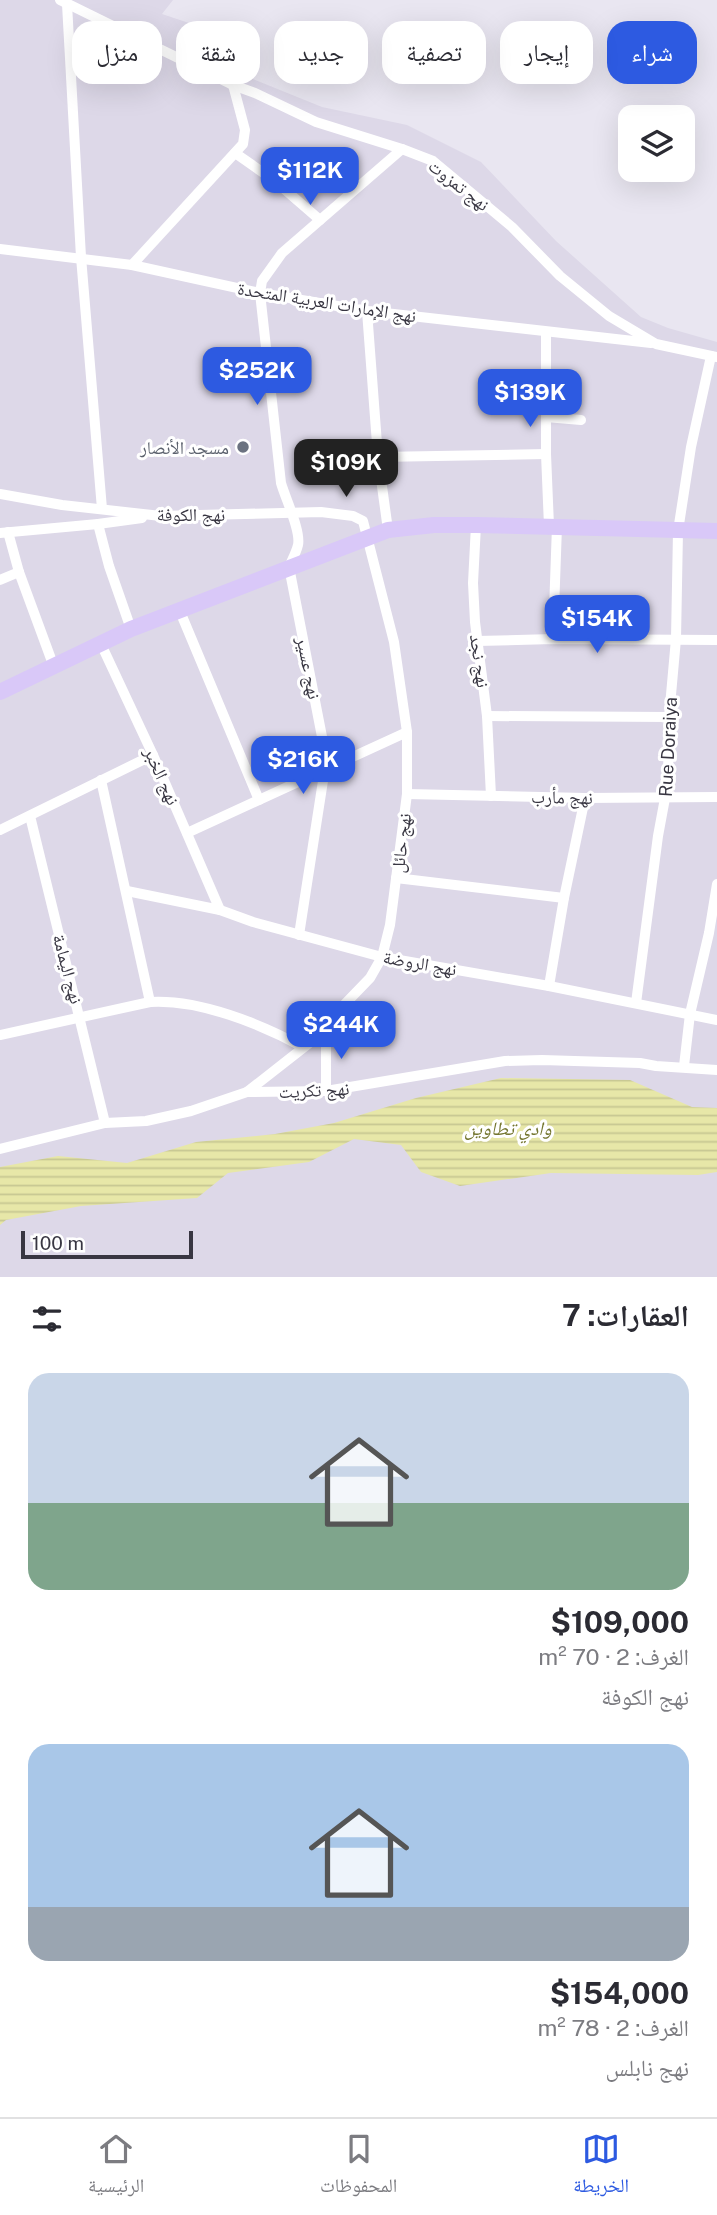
<!DOCTYPE html>
<html lang="ar">
<meta charset="utf-8">
<style>
body{margin:0;font-family:"Public Sans","Noto Naskh Arabic",sans-serif;background:#f7f7f7;color:#2b2b33;direction:rtl;height:100vh;display:flex;flex-direction:column;font-size:26px;white-space:nowrap}
*{box-sizing:border-box;margin:0}
p{font-size:23px;color:#7c7c81}
.icon{flex:none;width:38px;height:38px;fill:none;stroke:currentColor;stroke-width:2;stroke-linecap:round;stroke-linejoin:round}
.map{position:relative;height:1277px;overflow:hidden;direction:ltr}
.side{display:flex;flex-direction:column;background:#fff;flex:1}
.side>*{flex:none}
.hud{position:absolute;left:21px;top:21px;width:676px;height:63px;direction:rtl;display:flex;gap:14px}
.buttons{position:absolute;left:618px;top:105px;display:grid;gap:14px}
.buttons a{display:grid;place-items:center;width:77px;height:77px;border-radius:14px;background:#fff;box-shadow:0 7px 28px #0002;font-size:35px}
.scale{position:absolute;left:21px;bottom:18px;width:172px;box-sizing:border-box;padding-left:7px;border:4px solid #383642;border-top:0;font-size:19px;line-height:24px;white-space:nowrap;color:#383642;-webkit-text-stroke:5px #fff;paint-order:stroke}
.price{position:absolute;translate:-50% -60px;padding:0 16px;border-radius:14px;background:#2d5ae1;color:#fff;font-size:23px;line-height:46px;filter:drop-shadow(0 2px 4px #0008)}
.price::after{content:'';position:absolute;left:50%;top:42px;width:21px;height:16px;margin-left:-10px;background:inherit;clip-path:polygon(0 0,100% 0,50% 100%)}
.price.current{background:#222;color:#fff}
ul{padding:0;list-style:none}
li{display:grid;align-content:center;gap:14px;height:371px;padding:0 28px}
li span{display:grid;place-items:center;height:217px;border-radius:21px;color:#555}
li>.icon{margin-inline-start:auto}
span .icon{width:126px;height:126px;fill:#fffc;stroke-width:1}
li b{font-size:30px}
h2{display:flex;justify-content:space-between;align-items:center;height:84px;padding:0 28px;font-size:30px}
.tag{padding:0 24px;border-radius:21px;background:#fff;box-shadow:0 7px 28px #0002;font-size:24px;line-height:63px}
.tag.current{background:#2d5ae1;color:#fff}
.tab-bar{display:flex;justify-content:space-around;align-items:center;height:98px;border-top:2px solid #e1e1e2;background:#fff;font-size:19px;color:#7c7c81}
.tab-bar a{display:grid;justify-items:center;gap:4px}
.tab-bar .current{color:#2d5ae1}
.map>svg:first-child{display:block}
.residential{fill:#ddd8e8}
.water{fill:url(#water-rules)}
.lines{fill:none;stroke-linecap:round;stroke-linejoin:round}
.street{stroke:#fff;stroke-width:10}
.secondary{stroke:#d9c8f8;stroke-width:16}
.worship-dot{fill:#6b7280;stroke:#fff;stroke-width:2.5}
.labels{text-anchor:middle;dominant-baseline:central;stroke-width:6;stroke-linejoin:round;paint-order:stroke}
.street-label{font-size:18px;fill:#383642;stroke:#fff}
.worship-label{font-size:18px;fill:#5b616d;stroke:#fff;text-anchor:end}
.water-label{font-size:19px;font-style:italic;fill:#74762f;stroke:#fff}
</style>
<div class="map">
<svg width="717" height="1277" viewBox="0 0 717 1277">
<defs>
<pattern id="water-rules" width="6" height="5" patternUnits="userSpaceOnUse" patternTransform="scale(1.75)"><rect width="6" height="5" fill="#e7e7a8"/><path d="M0 2.5h6" fill="none" stroke="#c7c792"/></pattern>
</defs>
<rect width="100%" height="100%" fill="#e9e6f1"/>
<polygon class="residential" points="0,0 173,0 162,14 231,37 216,64 322,107 407,125 481,162 556,241 641,317 668,328 717,342 717,1277 0,1277"/>
<polygon class="water" points="501,1078 630,1080 692,1107 717,1108 717,1172 698,1175 551,1173 460,1186 421,1172 401,1145 354,1139 309,1162 228,1173 197,1198 81,1206 6,1220 0,1225 0,1167 58,1156 127,1163 196,1142 275,1134 334,1123 416,1098"/>
<g class="lines">
<g class="street">
<polyline points="60,0 233,85 255,93 316,122 402,149 433,161 512,227 560,276 609,316 656,344 717,357"/>
<polyline points="67,4 81,257 102,509"/>
<polyline points="235,153 275,181 320,220"/>
<polyline points="0,249 132,265 260,293 367,311 651,343"/>
<polyline points="132,265 243,144 245,130 233,85"/>
<polyline points="367,311 378,457 388,530"/>
<polyline points="546,332 546,454 549,526"/>
<polyline points="546,417 581,420"/>
<polyline points="378,457 546,454"/>
<polyline points="0,494 62,505 161,516 321,512 353,516 363,521 394,642 407,732 407,794 390,925 382,957 370,978 342,1007 326,1030 247,1092"/>
<polyline points="476,525 473,583 475,622 487,716 491,796"/>
<polyline points="8,532 19,572 54,667"/>
<polyline points="0,533 98,524"/>
<polyline points="0,580 19,572"/>
<polyline points="179,609 259,800"/>
<polyline points="131,629 109,566 98,524 142,518"/>
<polyline points="553,639 557,526"/>
<polyline points="477,641 553,639 717,640"/>
<polyline points="101,644 153,755 220,910"/>
<polyline points="487,716 669,717"/>
<polyline points="101,780 150,1002"/>
<polyline points="407,794 585,798 717,797"/>
<polyline points="30,816 105,1123"/>
<polyline points="0,830 153,755"/>
<polyline points="187,833 407,732"/>
<polyline points="396,878 564,898"/>
<polyline points="127,891 220,910 253,922 382,957 549,986 717,1020"/>
<path d="M299,935L325,768L324,747L289,567C292,560 296,553 298,545C301,531 286,500 281,483L260,293L262,281L282,253L402,149"/>
<polyline points="549,986 564,898 585,798"/>
<polyline points="636,1003 658,836 668,782 669,717 676,639 678,531 691,447 711,356"/>
<path d="M0,1035L150,1002C199,999 261,1024 303,1047"/>
<polyline points="684,1066 690,1014 709,933 717,884"/>
<polyline points="326,1091 326,1030"/>
<polyline points="0,1149 105,1123 146,1121 191,1111 247,1092 326,1091 505,1061 542,1060 640,1063 656,1066 717,1070"/>
</g>
<polyline class="secondary" points="0,692 131,629 388,530 434,525 476,525 717,531"/>
</g>
<circle class="worship-dot" cx="243" cy="447" r="7"/>
<g class="labels">
<g class="street-label">
<text transform="translate(459 185) rotate(38)">نهج تمزوت</text>
<text transform="translate(327 302) rotate(9)">نهج الإمارات العربية المتحدة</text>
<text x="191" y="514">نهج الكوفة</text>
<text transform="translate(480 661) rotate(82)">نهج نجد</text>
<text transform="translate(309 668) rotate(79)">نهج عسير</text>
<text transform="translate(668 747) rotate(-87)">Rue Doraiya</text>
<text transform="translate(162 776) rotate(66)">نهج الخبر</text>
<text transform="translate(562 797) rotate(1)">نهج مأرب</text>
<text transform="translate(401 843) rotate(-83)">نهج حائل</text>
<text transform="translate(420 963) rotate(10)">نهج الروضة</text>
<text transform="translate(68 969) rotate(75)">نهج اليمامة</text>
<text transform="translate(314 1090) rotate(-3)">نهج تكريت</text>
</g>
<g class="worship-label">
<text x="229" y="447">مسجد الأنصار</text>
</g>
<g class="water-label">
<text x="508" y="1128">وادي تطاوين</text>
</g>
</g>
</svg>
<div class="buttons">
<a><svg class="icon" aria-label="layers" viewBox="0 0 24 24"><path d="M12 4l9 5-9 5-9-5zM3 14l9 5 9-5"/></svg></a>
</div>
<div class="scale">100 m</div>
<b class="price" style="left:310px;top:207px">$112K</b>
<b class="price" style="left:257px;top:407px">$252K</b>
<b class="price" style="left:530px;top:429px">$139K</b>
<b class="price current" style="left:346px;top:499px">$109K</b>
<b class="price" style="left:597px;top:655px">$154K</b>
<b class="price" style="left:303px;top:796px">$216K</b>
<b class="price" style="left:341px;top:1061px">$244K</b>
<div class="hud">
<a class="tag current">شراء</a>
<a class="tag">إيجار</a>
<a class="tag">تصفية</a>
<a class="tag">جديد</a>
<a class="tag">شقة</a>
<a class="tag">منزل</a>
</div>
</div>
<section class="side">
<h2>العقارات: 7<svg class="icon" aria-label="filters" viewBox="0 0 24 24"><path d="M4 7h16M4 17h16"/><circle cx="9" cy="7" r="2"/><circle cx="15" cy="17" r="2"/></svg></h2>
<ul>
<li><span style="background:linear-gradient(#c9d6e8 60%,#7fa58c 0)"><svg class="icon" aria-label="home" viewBox="0 0 24 24"><path d="M3 11l9-7 9 7M6 9v11h12V9"/></svg></span><div><b>$109,000</b><p>الغرف: 2 · 70 m²</p><p>نهج الكوفة</p></div></li>
<li><span style="background:linear-gradient(#a9c7e8 75%,#9aa5b1 0)"><svg class="icon" aria-label="home" viewBox="0 0 24 24"><path d="M3 11l9-7 9 7M6 9v11h12V9"/></svg></span><div><b>$154,000</b><p>الغرف: 2 · 78 m²</p><p>نهج نابلس</p></div></li>
</ul>
</section>
<nav class="tab-bar">
<a class="current"><svg class="icon" aria-label="map" viewBox="0 0 24 24"><path d="M3 6l6-2 6 2 6-2v14l-6 2-6-2-6 2zM9 4v14M15 6v14"/></svg>الخريطة</a>
<a><svg class="icon" aria-label="saved" viewBox="0 0 24 24"><path d="M7 4h10v16l-5-4-5 4z"/></svg>المحفوظات</a>
<a><svg class="icon" aria-label="home" viewBox="0 0 24 24"><path d="M3 11l9-7 9 7M6 9v11h12V9"/></svg>الرئيسية</a>
</nav>
